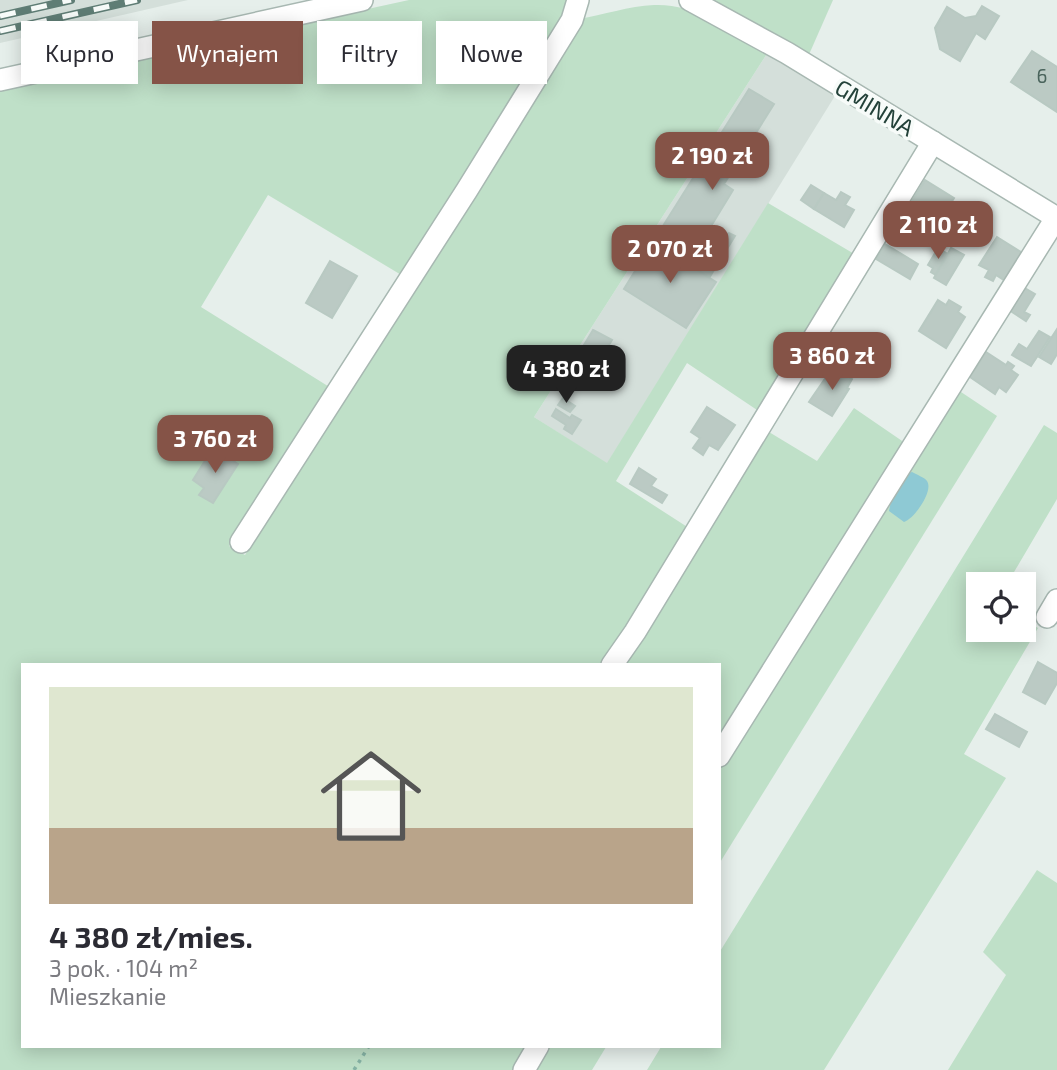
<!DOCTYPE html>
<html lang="pl">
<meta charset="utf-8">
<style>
body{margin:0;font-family:"Exo 2",sans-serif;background:#f7f7f7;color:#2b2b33;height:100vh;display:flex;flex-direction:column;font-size:26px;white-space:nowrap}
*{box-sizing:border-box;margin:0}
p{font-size:23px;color:#7c7c81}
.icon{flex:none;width:38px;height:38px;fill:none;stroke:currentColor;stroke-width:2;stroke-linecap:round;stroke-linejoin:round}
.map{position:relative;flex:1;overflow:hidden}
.side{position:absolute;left:21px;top:663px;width:700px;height:385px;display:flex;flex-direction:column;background:#fff;border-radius:0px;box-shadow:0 4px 18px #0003}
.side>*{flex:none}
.guide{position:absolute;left:21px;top:21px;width:700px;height:63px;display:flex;gap:14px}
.controls{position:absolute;left:966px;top:572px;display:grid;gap:14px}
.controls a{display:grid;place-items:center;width:70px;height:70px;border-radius:0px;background:#fff;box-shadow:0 4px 18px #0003;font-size:35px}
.price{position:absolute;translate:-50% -60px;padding:0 16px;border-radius:14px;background:#855347;color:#fff;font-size:23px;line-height:46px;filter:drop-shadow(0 2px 4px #0008)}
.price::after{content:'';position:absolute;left:50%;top:42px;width:21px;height:16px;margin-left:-10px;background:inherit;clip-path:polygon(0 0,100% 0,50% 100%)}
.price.on{background:#222;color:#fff}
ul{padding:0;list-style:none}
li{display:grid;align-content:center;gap:14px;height:371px;padding:0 28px}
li+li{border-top:2px solid #e1e1e2}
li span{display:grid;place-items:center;height:217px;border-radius:0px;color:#555}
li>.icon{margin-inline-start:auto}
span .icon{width:126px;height:126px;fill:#fffc;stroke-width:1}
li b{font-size:30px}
.chip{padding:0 24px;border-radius:0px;background:#fff;box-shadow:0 4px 18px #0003;font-size:24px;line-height:63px}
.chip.on{background:#855347;color:#fff}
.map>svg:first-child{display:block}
.built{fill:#d4dfda}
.green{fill:#bfe0c8}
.water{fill:#8ec9d4}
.building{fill:#bbcac4;stroke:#b8c9c2;stroke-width:2}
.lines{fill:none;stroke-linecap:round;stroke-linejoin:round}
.minor-casing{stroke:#a8b8b2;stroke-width:24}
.path{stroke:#86b3a5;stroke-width:3.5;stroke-dasharray:3.5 5;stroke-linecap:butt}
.minor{stroke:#fff;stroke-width:21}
.rail-casing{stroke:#5f7d75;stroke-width:8}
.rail{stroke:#f7fbf9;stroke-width:5;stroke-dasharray:16;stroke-linecap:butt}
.labels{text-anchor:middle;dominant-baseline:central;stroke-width:7;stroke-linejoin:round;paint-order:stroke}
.number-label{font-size:19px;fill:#4a645c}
.street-label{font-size:23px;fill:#24423a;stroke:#f7fbf9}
</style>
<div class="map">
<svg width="1057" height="1070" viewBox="0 0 1057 1070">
<rect width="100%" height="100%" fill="#e6efeb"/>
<g class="built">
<polygon points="0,0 188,0 0,43"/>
<polygon points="770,49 838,91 607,464 534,417"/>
</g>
<g class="green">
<path d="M409,0H571L568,13L403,276L268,195L201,307L331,388L229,546L245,555L346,397L579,19C603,15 629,6 654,5C694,3 735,32 770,49L534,417L607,463L768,203L856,255L763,414L687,363L616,481L692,530L603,665H23V1046L530,1047L516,1070H0V89Z"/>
<polygon points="701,0 833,0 807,59"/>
<polygon points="955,388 997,416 719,864 719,766"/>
<polygon points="854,408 908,445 719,747 719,665 618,665 764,429 817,461"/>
<polygon points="1044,425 1057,433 1057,499 1007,584 978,584 978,630 1024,630 1024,620 1038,628 964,754 1006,778 824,1070 647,1070 661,1047 719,1046 719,953"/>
<polygon points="1037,870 1057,883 1057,1070 948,1070 1006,975 983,952"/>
<polygon points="544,1047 606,1047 592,1070 530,1070"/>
</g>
<path class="water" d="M912,472C917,475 924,477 927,481C934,491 914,519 904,522L889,511L891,501L905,474Z"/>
<g class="building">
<polygon points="982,6 999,16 985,39 976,33 960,61 940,49 935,28 947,7 965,18 976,16"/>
<polygon points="1032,51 1057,67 1057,112 1011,82"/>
<polygon points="749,89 774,104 724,184 733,190 708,231 710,232 713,228 724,235 729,233 735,236 709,278 653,242"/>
<polygon points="925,180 954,198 936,227 929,223 926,228 916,222 907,236 895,229"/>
<polygon points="811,185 824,193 814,209 801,200"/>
<polygon points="841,192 850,197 845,205 854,210 844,227 814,209 824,193 836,200"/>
<polygon points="997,237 1024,254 1007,282 996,275 993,281 985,277 989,270 979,265"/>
<polygon points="653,242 716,282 686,328 624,289"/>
<polygon points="885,244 918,264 910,279 876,259"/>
<polygon points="938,248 948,254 936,275 931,272 933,268 928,265"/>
<polygon points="951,248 964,255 946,285 934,278"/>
<polygon points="330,261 357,276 332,318 306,303"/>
<polygon points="1023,287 1035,294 1024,312 1030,315 1026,321 1009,310"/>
<polygon points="938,300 946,305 949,300 961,307 958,312 965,317 946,348 919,331"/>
<polygon points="1057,329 1057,354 1051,364 1039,357"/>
<polygon points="593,330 612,340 603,355 598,352 592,363 578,355"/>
<polygon points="1039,331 1050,337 1031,366 1012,355 1019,344 1027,349"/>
<polygon points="986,352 1006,365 1008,362 1014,366 1011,370 1018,375 1006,392 999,387 995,394 970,377"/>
<polygon points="833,367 852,379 847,388 849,389 832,416 809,402"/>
<polygon points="563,398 575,406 570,412 558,405"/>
<polygon points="707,407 735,425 718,450 709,445 703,455 693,448 700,438 691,432"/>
<polygon points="556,409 570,418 572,415 581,420 572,434 564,429 566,425 552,416"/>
<polygon points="213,448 238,464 213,503 199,495 204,488 193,480"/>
<polygon points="639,468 656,479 651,486 667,495 662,503 630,484"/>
<polygon points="1038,662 1057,673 1057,683 1045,704 1023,692"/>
<polygon points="995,714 1027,732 1019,747 986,729"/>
</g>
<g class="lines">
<g class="minor-casing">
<g id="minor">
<polyline points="690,0 787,53 1057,218"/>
<polyline points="0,80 362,0"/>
<polyline points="241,542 467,190 572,20 578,0"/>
<polyline points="1047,617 1057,600"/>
<polyline points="612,665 635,632 933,142"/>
<polyline points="719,756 1056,218"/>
<polyline points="524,1070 538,1046"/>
</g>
</g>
<polyline class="path" points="354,1070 369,1046"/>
<use href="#minor" class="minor"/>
<g class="rail-casing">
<g id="rail">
<polyline points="0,16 71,0"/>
<polyline points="0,31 137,0"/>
</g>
</g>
<use href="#rail" class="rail"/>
</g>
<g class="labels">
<g class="number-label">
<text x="1042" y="75">6</text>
</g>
<g class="street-label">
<text transform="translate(875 107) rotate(31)">GMINNA</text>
</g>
</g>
</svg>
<div class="controls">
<a><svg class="icon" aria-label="locate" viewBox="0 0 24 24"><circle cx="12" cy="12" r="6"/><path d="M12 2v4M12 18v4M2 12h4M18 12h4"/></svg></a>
</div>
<b class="price" style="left:712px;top:192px">2 190 zł</b>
<b class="price" style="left:938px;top:261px">2 110 zł</b>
<b class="price" style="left:670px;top:285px">2 070 zł</b>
<b class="price" style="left:832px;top:392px">3 860 zł</b>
<b class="price on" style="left:566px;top:405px">4 380 zł</b>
<b class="price" style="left:215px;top:475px">3 760 zł</b>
<div class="guide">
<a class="chip">Kupno</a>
<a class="chip on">Wynajem</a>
<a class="chip">Filtry</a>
<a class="chip">Nowe</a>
</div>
<section class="side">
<ul>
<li><span style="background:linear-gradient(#dfe7d0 65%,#b9a48a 0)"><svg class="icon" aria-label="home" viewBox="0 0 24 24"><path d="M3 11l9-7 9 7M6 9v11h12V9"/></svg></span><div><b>4 380 zł/mies.</b><p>3 pok. · 104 m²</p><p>Mieszkanie</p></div></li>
</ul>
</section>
</div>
